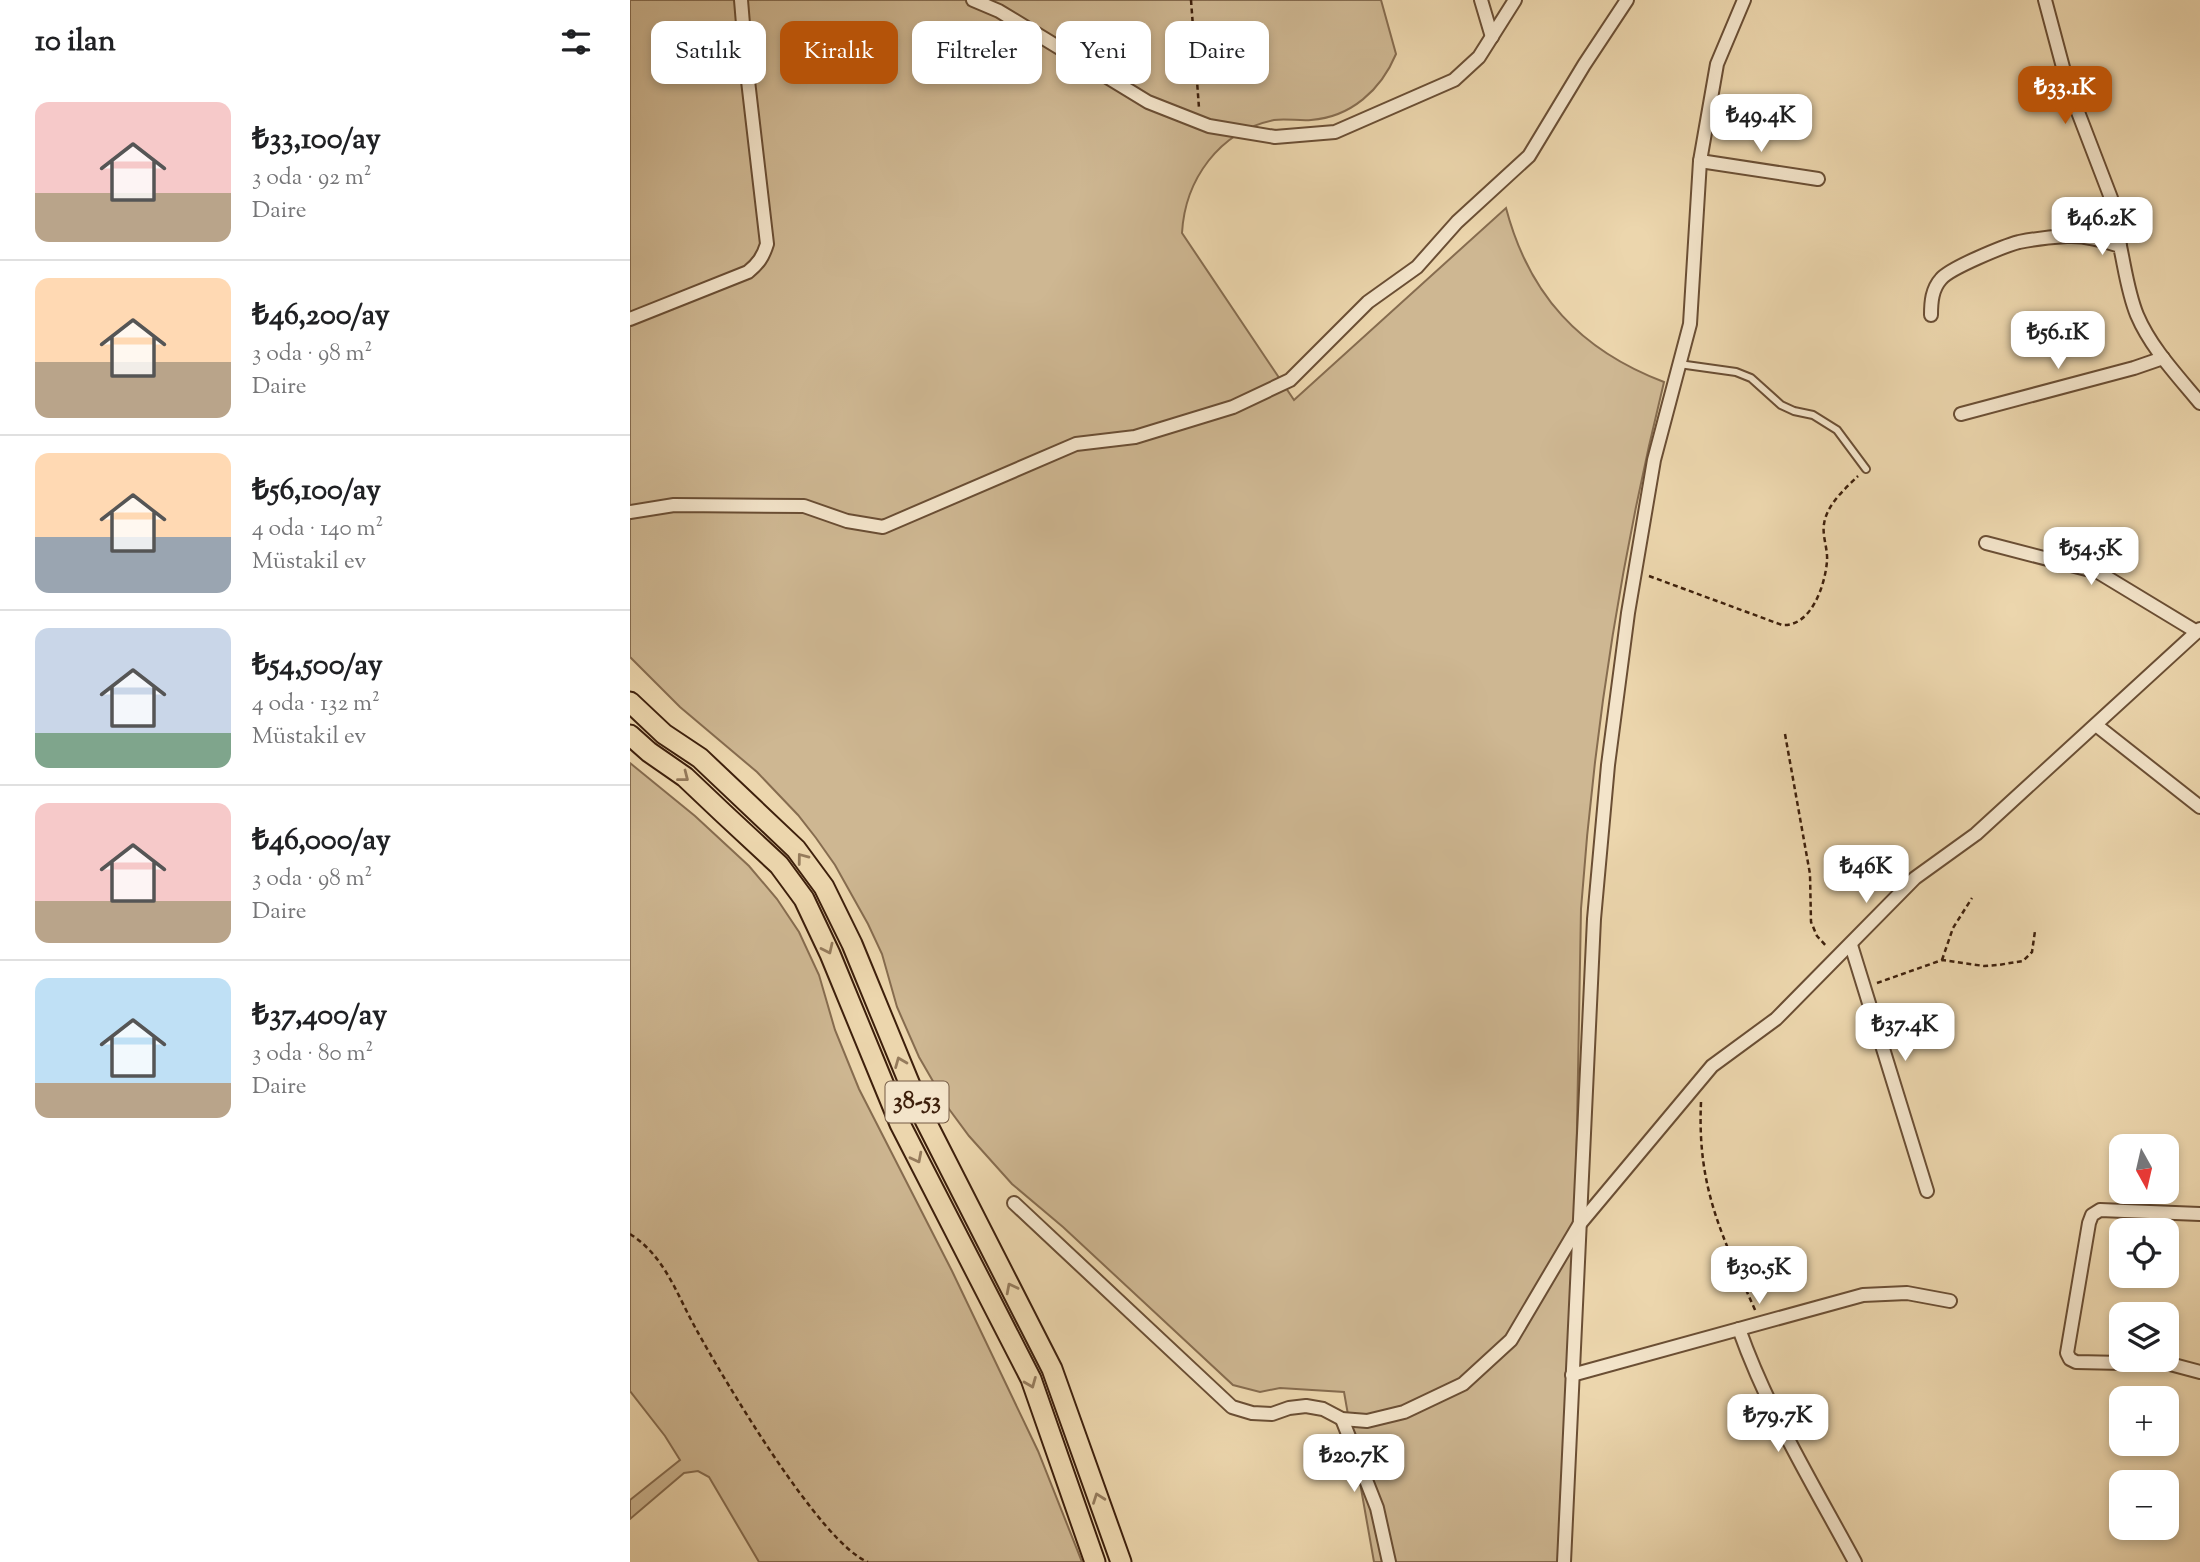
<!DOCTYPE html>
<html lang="tr">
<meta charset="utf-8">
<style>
body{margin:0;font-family:"Sorts Mill Goudy",serif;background:#f2f2f2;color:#202124;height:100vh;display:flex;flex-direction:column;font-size:26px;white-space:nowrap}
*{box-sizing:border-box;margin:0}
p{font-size:23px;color:#757577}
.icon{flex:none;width:38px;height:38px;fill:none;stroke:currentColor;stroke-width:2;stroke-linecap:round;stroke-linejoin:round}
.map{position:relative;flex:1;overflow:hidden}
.side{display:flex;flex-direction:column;background:#fff;width:630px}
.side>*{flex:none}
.banner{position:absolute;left:21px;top:21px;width:665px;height:63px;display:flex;gap:14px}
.needle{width:46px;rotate:172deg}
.controls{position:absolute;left:1479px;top:1134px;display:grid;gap:14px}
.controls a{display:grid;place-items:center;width:70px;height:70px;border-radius:14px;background:#fff;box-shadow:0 4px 10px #0003;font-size:35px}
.price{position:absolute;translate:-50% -60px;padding:0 16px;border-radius:14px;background:#fff;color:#222;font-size:23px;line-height:46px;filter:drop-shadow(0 2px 4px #0008)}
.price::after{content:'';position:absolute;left:50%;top:42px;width:21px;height:16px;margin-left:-10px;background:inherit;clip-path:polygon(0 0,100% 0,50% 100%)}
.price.current{background:#b45309;color:#fff}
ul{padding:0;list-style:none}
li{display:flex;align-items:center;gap:21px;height:175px;padding:0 35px}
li+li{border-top:2px solid #e0e0e0}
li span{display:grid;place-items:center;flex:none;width:196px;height:140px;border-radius:14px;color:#555}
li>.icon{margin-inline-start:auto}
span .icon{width:84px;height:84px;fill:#fffc;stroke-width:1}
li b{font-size:30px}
h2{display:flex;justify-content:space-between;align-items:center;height:84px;padding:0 35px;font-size:30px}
.tag{padding:0 24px;border-radius:14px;background:#fff;box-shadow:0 4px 10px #0003;font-size:24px;line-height:63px}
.tag.current{background:#b45309;color:#fff}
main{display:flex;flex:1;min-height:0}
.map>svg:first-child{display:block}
.green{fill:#ceb792;stroke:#866c4f;stroke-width:2}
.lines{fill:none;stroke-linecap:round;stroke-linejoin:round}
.service-casing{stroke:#6a4e34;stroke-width:10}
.minor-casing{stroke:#6a4e34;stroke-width:16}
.primary-casing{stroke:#3e200c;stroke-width:23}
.path{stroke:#3e200c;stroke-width:2.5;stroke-dasharray:5 3.5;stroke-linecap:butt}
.service{stroke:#f3e4ca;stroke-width:6}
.minor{stroke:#f3e4ca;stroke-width:12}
.primary{stroke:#ecd6ad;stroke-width:19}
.oneway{stroke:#957b5c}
.labels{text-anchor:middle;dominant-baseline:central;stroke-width:7;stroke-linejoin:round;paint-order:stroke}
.shield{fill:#f3e4ca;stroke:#745b45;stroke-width:2}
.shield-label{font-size:24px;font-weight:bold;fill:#3e200c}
</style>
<main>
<section class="side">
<h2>10 ilan<svg class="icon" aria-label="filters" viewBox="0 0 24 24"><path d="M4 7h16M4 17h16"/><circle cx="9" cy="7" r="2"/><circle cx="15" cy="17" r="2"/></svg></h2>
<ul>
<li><span style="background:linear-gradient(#f6c9c9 65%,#b9a48a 0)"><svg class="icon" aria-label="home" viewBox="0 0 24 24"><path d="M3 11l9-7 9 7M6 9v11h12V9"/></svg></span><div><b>₺33,100/ay</b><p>3 oda · 92 m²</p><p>Daire</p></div></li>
<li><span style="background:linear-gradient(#ffd9b3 60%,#b9a48a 0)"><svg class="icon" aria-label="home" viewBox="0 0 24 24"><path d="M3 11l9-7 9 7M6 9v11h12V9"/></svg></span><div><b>₺46,200/ay</b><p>3 oda · 98 m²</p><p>Daire</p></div></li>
<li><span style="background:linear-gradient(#ffd9b3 60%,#9aa5b1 0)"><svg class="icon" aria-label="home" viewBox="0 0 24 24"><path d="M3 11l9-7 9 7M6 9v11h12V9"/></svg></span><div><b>₺56,100/ay</b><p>4 oda · 140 m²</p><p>Müstakil ev</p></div></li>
<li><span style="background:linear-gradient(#c9d6e8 75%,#7fa58c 0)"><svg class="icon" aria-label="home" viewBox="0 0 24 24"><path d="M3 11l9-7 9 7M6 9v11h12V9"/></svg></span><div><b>₺54,500/ay</b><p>4 oda · 132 m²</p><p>Müstakil ev</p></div></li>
<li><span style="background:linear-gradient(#f6c9c9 70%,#b9a48a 0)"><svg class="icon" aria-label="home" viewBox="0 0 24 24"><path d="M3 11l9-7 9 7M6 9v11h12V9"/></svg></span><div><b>₺46,000/ay</b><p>3 oda · 98 m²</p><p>Daire</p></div></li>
<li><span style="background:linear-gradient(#bfe0f5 75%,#b9a48a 0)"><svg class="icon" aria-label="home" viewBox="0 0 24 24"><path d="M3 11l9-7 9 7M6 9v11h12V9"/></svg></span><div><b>₺37,400/ay</b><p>3 oda · 80 m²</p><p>Daire</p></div></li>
</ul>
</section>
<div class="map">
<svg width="1570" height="1562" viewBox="0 0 1570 1562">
<rect width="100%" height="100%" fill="#ecd6ad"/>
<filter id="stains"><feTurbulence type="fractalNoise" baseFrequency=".00286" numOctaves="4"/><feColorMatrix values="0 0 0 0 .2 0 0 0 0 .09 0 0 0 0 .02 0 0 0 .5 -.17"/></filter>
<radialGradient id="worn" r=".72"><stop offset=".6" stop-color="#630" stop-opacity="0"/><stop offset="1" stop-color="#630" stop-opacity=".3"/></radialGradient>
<g class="green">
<path d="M0,0H751L766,54C751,90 721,117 681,120C668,121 656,118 644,120C589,131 555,180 552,233L664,400L876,208C899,295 950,350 1034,382C991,557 964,729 951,909L939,1562H744L714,1392L650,1388L630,1392L603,1385L433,1227L382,1184L339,1136L319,1109L289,1057L267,1007L252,954L238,924L205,865L186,838L168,815L127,772L50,707L0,657Z"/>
<polygon points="0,763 65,816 119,866 147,899 169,932 189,975 205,1030 229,1089 322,1271 408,1451 452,1562 129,1562 79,1477 68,1471 54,1473 0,1519 0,1500 50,1460 35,1436 0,1391"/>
</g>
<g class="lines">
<g class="service-casing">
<polyline id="service" points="1049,364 1106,372 1121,378 1151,405 1164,411 1183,415 1207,430 1236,469"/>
</g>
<g class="minor-casing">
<g id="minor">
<polyline points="343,0 369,11 518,102 579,126 645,137 705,132 824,80 849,57 885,0"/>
<polyline points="851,0 862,37"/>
<polyline points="1415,0 1438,86 1481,198 1490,246"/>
<polyline points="1070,161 1188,179"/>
<path d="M1301,315C1301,302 1302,289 1311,279C1320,268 1374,246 1389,242C1404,239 1422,237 1437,236C1455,235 1473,240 1490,246C1495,269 1498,293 1507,315C1521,348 1547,375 1570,403"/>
<path d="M0,319L118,272C128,264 133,257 137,244L117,72L111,0"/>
<polyline points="1331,414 1504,368 1533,358"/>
<polyline points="0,512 44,505 174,506 217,521 253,527 446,444 505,437 603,407 660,380 738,302 787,267 827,222 899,156 954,65 997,0"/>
<polyline points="1356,543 1468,572 1567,632"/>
<polyline points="1466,725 1570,807"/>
<polyline points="1221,945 1297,1191"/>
<polyline points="384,1203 602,1407 622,1413 642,1414 659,1408 676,1406 693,1409 712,1419 737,1421 774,1412 833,1384 881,1340 949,1225 1082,1066 1146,1019 1285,878 1346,834 1570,629"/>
<polyline points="1570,1214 1470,1210 1462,1215 1459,1223 1437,1353 1440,1359 1446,1362 1540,1364 1570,1372"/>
<path d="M1109,1329C1138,1411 1184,1486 1225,1562"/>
<polyline points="942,1375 1233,1295 1277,1293 1320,1301"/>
<polyline points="712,1419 747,1508 759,1562"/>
<polyline points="934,1562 964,919 978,765 998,613 1024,460 1060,324 1070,161 1087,64 1114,0"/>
</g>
</g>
<g class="primary-casing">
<g id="primary">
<polyline points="0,702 34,734 70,758 166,849 194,887 222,944 292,1114 422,1369 491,1562"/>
<polyline points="0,735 19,752 55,777 93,813 149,865 174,899 200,954 270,1124 401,1379 465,1562"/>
</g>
</g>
<g class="path">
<polyline points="561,0 569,108"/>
<path d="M1019,576L1152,625C1181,627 1195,586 1197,561C1198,549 1192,536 1194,524C1197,504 1215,489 1228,476"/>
<polyline points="1155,734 1180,874 1181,922 1187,936 1197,947"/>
<polyline points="1312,960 1323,928 1342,898"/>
<polyline points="1247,983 1312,960 1354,966 1368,965 1393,961 1402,952 1405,931"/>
<path d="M1071,1102C1067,1188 1092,1236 1126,1312"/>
<path d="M0,1234C35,1256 47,1295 66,1329C93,1378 191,1544 238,1562"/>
</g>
<use href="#service" class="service"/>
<use href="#minor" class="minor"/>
<use href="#primary" class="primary"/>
</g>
<defs><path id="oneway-chevron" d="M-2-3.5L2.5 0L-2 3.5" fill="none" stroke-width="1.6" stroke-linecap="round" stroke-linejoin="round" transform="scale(1.75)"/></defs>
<g class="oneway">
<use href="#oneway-chevron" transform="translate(54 777) rotate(38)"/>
<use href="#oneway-chevron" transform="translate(172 858) rotate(-127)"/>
<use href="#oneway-chevron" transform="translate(198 949) rotate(65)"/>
<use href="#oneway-chevron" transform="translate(270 1062) rotate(-112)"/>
<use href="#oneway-chevron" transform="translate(287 1158) rotate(63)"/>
<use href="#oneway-chevron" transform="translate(381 1288) rotate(-117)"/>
<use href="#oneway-chevron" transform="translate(401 1383) rotate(68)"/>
<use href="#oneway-chevron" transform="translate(468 1498) rotate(-110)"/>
</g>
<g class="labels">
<rect class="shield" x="255.5" y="1081.5" width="63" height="41" rx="5"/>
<g class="shield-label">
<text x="287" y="1102">38-53</text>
</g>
</g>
<rect width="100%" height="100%" filter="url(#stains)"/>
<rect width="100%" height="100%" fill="url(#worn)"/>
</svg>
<div class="controls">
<a><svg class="needle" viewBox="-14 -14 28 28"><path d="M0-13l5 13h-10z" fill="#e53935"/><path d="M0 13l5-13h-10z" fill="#757577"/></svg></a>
<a><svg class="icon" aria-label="locate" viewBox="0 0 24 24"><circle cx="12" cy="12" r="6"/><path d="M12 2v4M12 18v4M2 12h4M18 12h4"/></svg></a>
<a><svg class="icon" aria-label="layers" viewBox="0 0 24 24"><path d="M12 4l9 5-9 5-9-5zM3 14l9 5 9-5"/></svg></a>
<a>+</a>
<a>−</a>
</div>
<b class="price current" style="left:1435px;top:126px">₺33.1K</b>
<b class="price" style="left:1131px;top:154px">₺49.4K</b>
<b class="price" style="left:1472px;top:257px">₺46.2K</b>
<b class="price" style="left:1428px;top:371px">₺56.1K</b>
<b class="price" style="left:1461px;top:587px">₺54.5K</b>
<b class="price" style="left:1236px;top:905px">₺46K</b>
<b class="price" style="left:1275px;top:1063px">₺37.4K</b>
<b class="price" style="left:1129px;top:1306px">₺30.5K</b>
<b class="price" style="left:1148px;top:1454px">₺79.7K</b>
<b class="price" style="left:724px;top:1494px">₺20.7K</b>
<div class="banner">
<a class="tag">Satılık</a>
<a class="tag current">Kiralık</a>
<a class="tag">Filtreler</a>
<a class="tag">Yeni</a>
<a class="tag">Daire</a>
</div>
</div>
</main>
